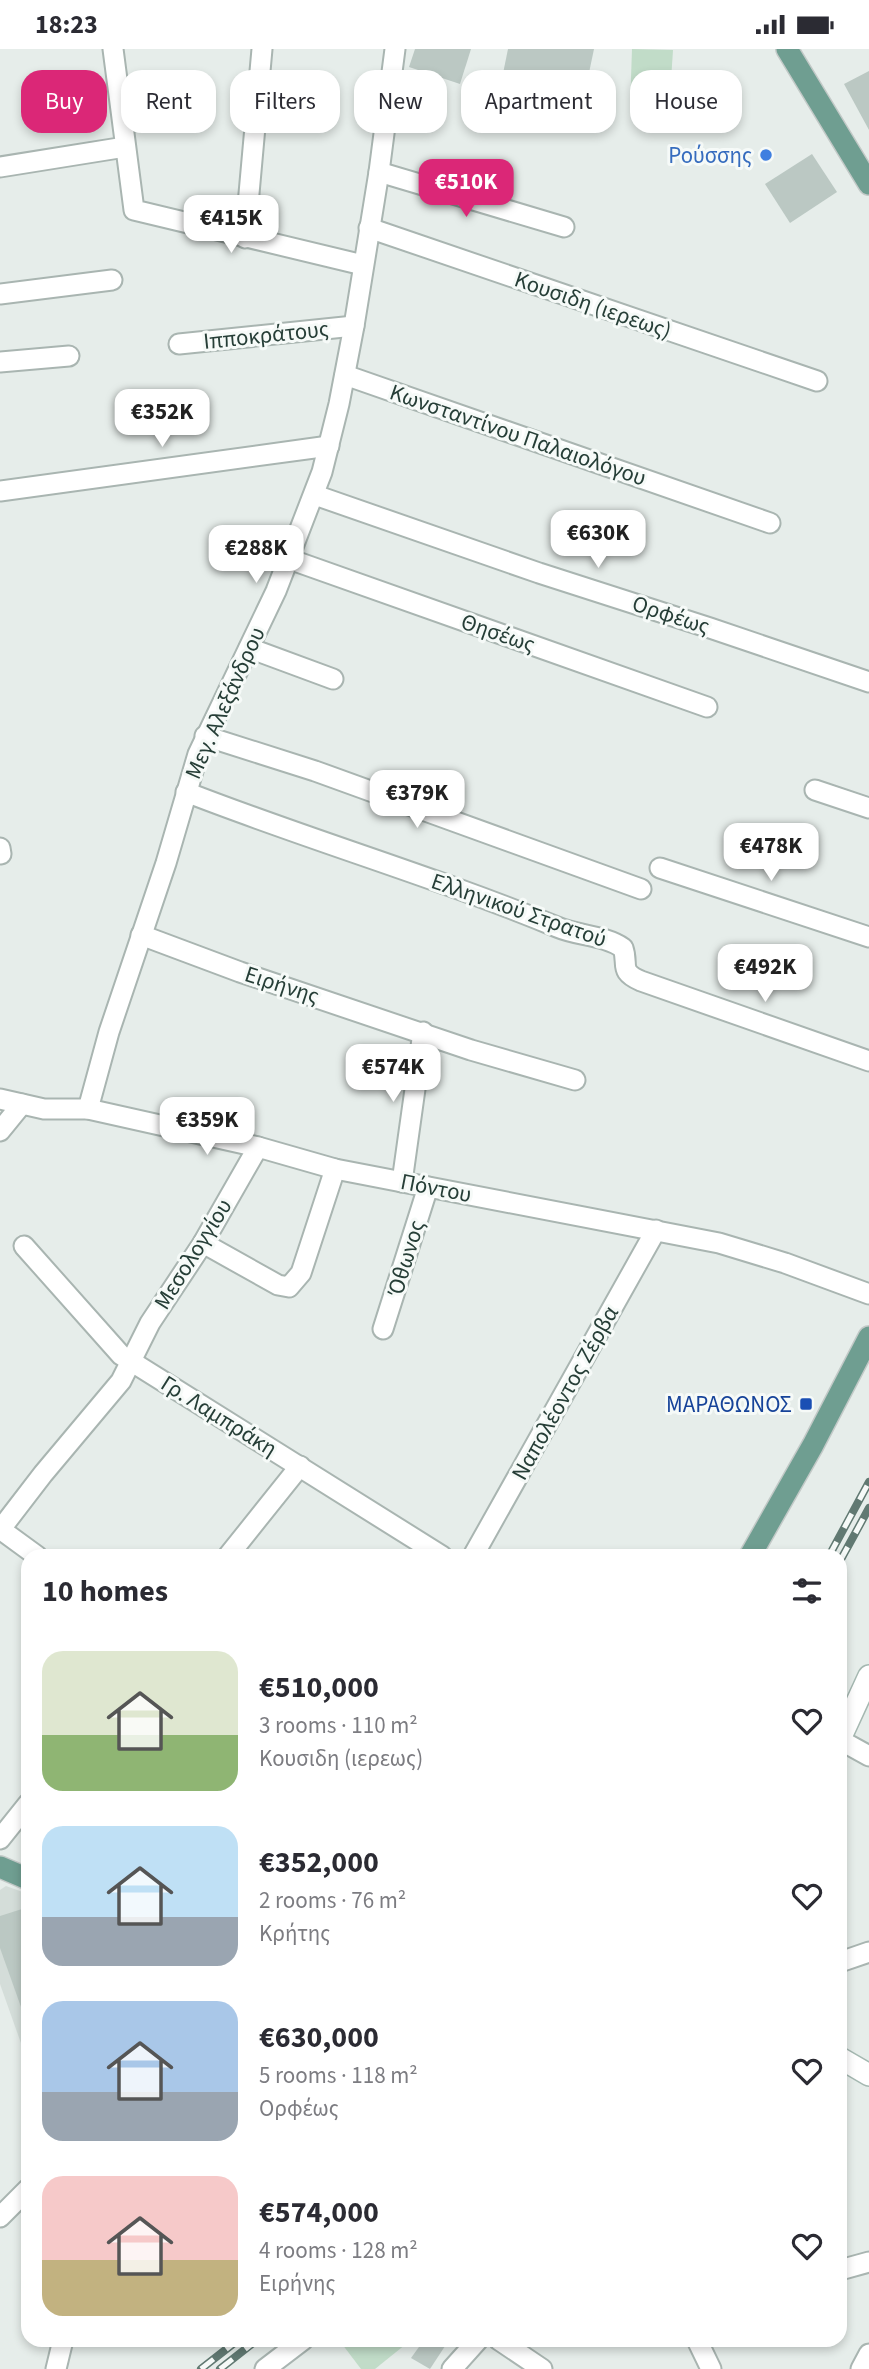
<!DOCTYPE html>
<meta charset="utf-8">
<style>
body{margin:0;font-family:"Source Sans 3",sans-serif;background:#f7f7f7;color:#2b2b33;height:100vh;display:flex;flex-direction:column;font-size:26px;white-space:nowrap}
*{box-sizing:border-box;margin:0}
p{font-size:23px;color:#7c7c81}
.icon{flex:none;width:38px;height:38px;fill:none;stroke:currentColor;stroke-width:2;stroke-linecap:round;stroke-linejoin:round}
.map{position:relative;flex:1;overflow:hidden}
.sheet{position:absolute;left:21px;top:1500px;width:826px;height:798px;display:flex;flex-direction:column;background:#fff;border-radius:21px;box-shadow:0 4px 10px #0003}
.sheet>*{flex:none}
.top-card{position:absolute;left:21px;top:21px;width:828px;height:63px;display:flex;gap:14px}
.price{position:absolute;translate:-50% -60px;padding:0 16px;border-radius:14px;background:#fff;color:#222;font-size:23px;line-height:46px;filter:drop-shadow(0 2px 4px #0008)}
.price::after{content:'';position:absolute;left:50%;top:42px;width:21px;height:16px;margin-left:-10px;background:inherit;clip-path:polygon(0 0,100% 0,50% 100%)}
.price.selected{background:#db2777;color:#fff}
ul{padding:0;list-style:none}
li{display:flex;align-items:center;gap:21px;height:175px;padding:0 21px}
li span{display:grid;place-items:center;flex:none;width:196px;height:140px;border-radius:21px;color:#555}
li>.icon{margin-inline-start:auto}
span .icon{width:84px;height:84px;fill:#fffc;stroke-width:1}
li b{font-size:30px}
h2{display:flex;justify-content:space-between;align-items:center;height:84px;padding:0 21px;font-size:30px}
.tag{padding:0 24px;border-radius:21px;background:#fff;box-shadow:0 4px 10px #0003;font-size:24px;line-height:63px}
.tag.selected{background:#db2777;color:#fff}
.status{display:flex;justify-content:space-between;align-items:center;height:49px;padding:0 35px;background:#fff;direction:ltr}
.status svg{height:19px;fill:currentColor}
.map>svg:first-child{display:block}
.built{fill:#d4ddd9}
.green{fill:#c1dcc8}
.building{fill:#bbc8c3}
.lines{fill:none;stroke-linecap:round;stroke-linejoin:round}
.street-casing{stroke:#a9b5b1;stroke-width:23}
.secondary-casing{stroke:#a5b8b1;stroke-width:24}
.primary-casing{stroke:#c2c9c7;stroke-width:24}
.street{stroke:#fff;stroke-width:19}
.secondary{stroke:#fff;stroke-width:21}
.primary{stroke:#6f9e91;stroke-width:21}
.rail-casing{stroke:#617972;stroke-width:8}
.rail{stroke:#f6faf8;stroke-width:5;stroke-dasharray:16;stroke-linecap:butt}
.shop-dot{fill:#3f7fe0;stroke:#f6faf8;stroke-width:2.5}
.transit-dot{fill:#1a4fb4;stroke:#f6faf8;stroke-width:2.5}
.labels{text-anchor:middle;dominant-baseline:central;stroke-width:6;stroke-linejoin:round;paint-order:stroke}
.shop-label{font-size:23px;fill:#366cbe;stroke:#f6faf8;text-anchor:end}
.street-label{font-size:23px;fill:#263e37;stroke:#f6faf8}
.transit-label{font-size:23px;fill:#164399;stroke:#f6faf8;text-anchor:end}
</style>
<div class="status"><b>18:23</b><svg viewBox="0 0 49 12"><path d="M0 12V9h3v3zM5 12V6h3v6zM10 12V3h3v9zM15 12V0h3v12zM26 1h20v11H26zM47 4h2v5h-2z"/></svg></div>
<div class="map">
<svg width="869" height="2320" viewBox="0 0 869 2320">
<rect width="100%" height="100%" fill="#e6edea"/>
<polygon class="built" points="6,1837 28,1845 28,2014 0,1935 0,1841"/>
<g class="green">
<polygon points="632,0 673,1 669,62 630,58"/>
<polygon points="339,2291 411,2291 375,2320 361,2320"/>
</g>
<g class="building">
<polygon points="415,0 471,0 460,35 409,18"/>
<polygon points="508,0 594,0 581,62 499,44"/>
<polygon points="869,22 869,81 844,35"/>
<polygon points="812,105 837,143 790,174 765,135"/>
<polygon points="22,1860 28,1879 26,1972 0,1899 0,1867"/>
<polygon points="424,2291 449,2291 430,2320 411,2309"/>
</g>
<g class="lines">
<g class="street-casing">
<g id="street">
<polyline points="113,0 134,161 363,216"/>
<polyline points="0,118 125,98"/>
<polyline points="379,123 564,178"/>
<polyline points="369,179 817,332"/>
<polyline points="245,189 262,0"/>
<polyline points="0,245 112,231"/>
<polyline points="179,295 354,277"/>
<polyline points="0,313 69,307"/>
<polyline points="345,326 770,474"/>
<polyline points="0,442 329,397"/>
<polyline points="315,446 539,524 710,579 869,633"/>
<polyline points="289,510 707,658"/>
<polyline points="249,599 333,630"/>
<polyline points="205,687 315,722 641,840"/>
<polyline points="815,741 869,759"/>
<path d="M186,743C309,791 436,828 557,878C578,887 604,886 623,899C629,916 618,922 641,932L869,1012"/>
<polyline points="0,799 1,805"/>
<polyline points="660,819 869,888"/>
<polyline points="141,886 240,923 471,1001 575,1031"/>
<polyline points="0,1050 44,1060 88,1060 258,1098 335,1120 719,1194 785,1214 869,1245"/>
<polyline points="88,1060 109,983 166,814 198,705 276,542 322,423 339,355 354,277 379,123 395,0"/>
<polyline points="0,1082 22,1055"/>
<polyline points="402,1133 423,983"/>
<polyline points="203,1194 278,1236 289,1238 301,1224 335,1120"/>
<polyline points="24,1197 121,1306 442,1507"/>
<polyline points="383,1280 428,1138"/>
<polyline points="0,1480 37,1507"/>
<polyline points="0,1481 43,1425 121,1332 150,1274 203,1194 258,1098"/>
<polyline points="228,1507 300,1417"/>
<polyline points="473,1507 656,1181"/>
<polyline points="840,1691 869,1707"/>
<polyline points="0,1790 28,1755"/>
<polyline points="840,1913 869,1903"/>
<polyline points="0,2168 28,2140"/>
<polyline points="840,2221 869,2213"/>
<polyline points="499,2291 542,2320"/>
<polyline points="697,2291 711,2320"/>
<polyline points="56,2320 63,2291"/>
<polyline points="265,2320 303,2291"/>
<polyline points="452,2320 478,2291"/>
<polyline points="861,2320 869,2305"/>
</g>
</g>
<g class="secondary-casing">
<g id="secondary">
<polyline points="840,1690 869,1627"/>
<polyline points="840,2009 869,2026"/>
</g>
</g>
<g class="primary-casing">
<g id="primary">
<polyline points="787,0 869,135"/>
<polyline points="750,1507 813,1396 869,1288"/>
<polyline points="0,1818 28,1830"/>
</g>
</g>
<use href="#street" class="street"/>
<use href="#secondary" class="secondary"/>
<use href="#primary" class="primary"/>
<g class="rail-casing">
<g id="rail">
<polyline points="829,1507 869,1433"/>
<polyline points="840,1512 869,1459"/>
<polyline points="201,2320 238,2291"/>
<polyline points="220,2320 257,2291"/>
</g>
</g>
<use href="#rail" class="rail"/>
</g>
<circle class="shop-dot" cx="766" cy="106" r="7"/>
<rect class="transit-dot" x="799" y="1348" width="14" height="14" rx="3.5"/>
<g class="labels">
<g class="shop-label">
<text x="752" y="106">Ρούσσης</text>
</g>
<g class="street-label">
<text transform="translate(593 256) rotate(19)">Κουσιδη (ιερεως)</text>
<text transform="translate(266 286) rotate(-6)">Ιπποκράτους</text>
<text transform="translate(518 386) rotate(19)">Κωνσταντίνου Παλαιολόγου</text>
<text transform="translate(671 566) rotate(18)">Ορφέως</text>
<text transform="translate(498 584) rotate(19)">Θησέως</text>
<text transform="translate(225 654) rotate(-66)">Μεγ. Αλεξάνδρου</text>
<text transform="translate(519 861) rotate(19)">Ελληνικού Στρατού</text>
<text transform="translate(282 936) rotate(18)">Ειρήνης</text>
<text transform="translate(436 1139) rotate(11)">Πόντου</text>
<text transform="translate(193 1205) rotate(-58)">Μεσολογγίου</text>
<text transform="translate(406 1209) rotate(-73)">Όθωνος</text>
<text transform="translate(565 1344) rotate(-61)">Ναπολέοντος Ζέρβα</text>
<text transform="translate(219 1367) rotate(32)">Γρ. Λαμπράκη</text>
</g>
<g class="transit-label">
<text x="792" y="1355">ΜΑΡΑΘΩΝΟΣ</text>
</g>
</g>
</svg>
<b class="price selected" style="left:466px;top:170px">€510K</b>
<b class="price" style="left:231px;top:206px">€415K</b>
<b class="price" style="left:162px;top:400px">€352K</b>
<b class="price" style="left:598px;top:521px">€630K</b>
<b class="price" style="left:256px;top:536px">€288K</b>
<b class="price" style="left:417px;top:781px">€379K</b>
<b class="price" style="left:771px;top:834px">€478K</b>
<b class="price" style="left:765px;top:955px">€492K</b>
<b class="price" style="left:393px;top:1055px">€574K</b>
<b class="price" style="left:207px;top:1108px">€359K</b>
<div class="top-card">
<a class="tag selected">Buy</a>
<a class="tag">Rent</a>
<a class="tag">Filters</a>
<a class="tag">New</a>
<a class="tag">Apartment</a>
<a class="tag">House</a>
</div>
<section class="sheet">
<h2>10 homes<svg class="icon" aria-label="filters" viewBox="0 0 24 24"><path d="M4 7h16M4 17h16"/><circle cx="9" cy="7" r="2"/><circle cx="15" cy="17" r="2"/></svg></h2>
<ul>
<li><span style="background:linear-gradient(#dfe7d0 60%,#8fb573 0)"><svg class="icon" aria-label="home" viewBox="0 0 24 24"><path d="M3 11l9-7 9 7M6 9v11h12V9"/></svg></span><div><b>€510,000</b><p>3 rooms · 110 m²</p><p>Κουσιδη (ιερεως)</p></div><svg class="icon" aria-label="heart" viewBox="0 0 24 24"><path d="M12 20l-8-8c-3-5 5-10 8-4 3-6 11-1 8 4z"/></svg></li>
<li><span style="background:linear-gradient(#bfe0f5 65%,#9aa5b1 0)"><svg class="icon" aria-label="home" viewBox="0 0 24 24"><path d="M3 11l9-7 9 7M6 9v11h12V9"/></svg></span><div><b>€352,000</b><p>2 rooms · 76 m²</p><p>Κρήτης</p></div><svg class="icon" aria-label="heart" viewBox="0 0 24 24"><path d="M12 20l-8-8c-3-5 5-10 8-4 3-6 11-1 8 4z"/></svg></li>
<li><span style="background:linear-gradient(#a9c7e8 65%,#9aa5b1 0)"><svg class="icon" aria-label="home" viewBox="0 0 24 24"><path d="M3 11l9-7 9 7M6 9v11h12V9"/></svg></span><div><b>€630,000</b><p>5 rooms · 118 m²</p><p>Ορφέως</p></div><svg class="icon" aria-label="heart" viewBox="0 0 24 24"><path d="M12 20l-8-8c-3-5 5-10 8-4 3-6 11-1 8 4z"/></svg></li>
<li><span style="background:linear-gradient(#f6c9c9 60%,#c2b280 0)"><svg class="icon" aria-label="home" viewBox="0 0 24 24"><path d="M3 11l9-7 9 7M6 9v11h12V9"/></svg></span><div><b>€574,000</b><p>4 rooms · 128 m²</p><p>Ειρήνης</p></div><svg class="icon" aria-label="heart" viewBox="0 0 24 24"><path d="M12 20l-8-8c-3-5 5-10 8-4 3-6 11-1 8 4z"/></svg></li>
</ul>
</section>
</div>
